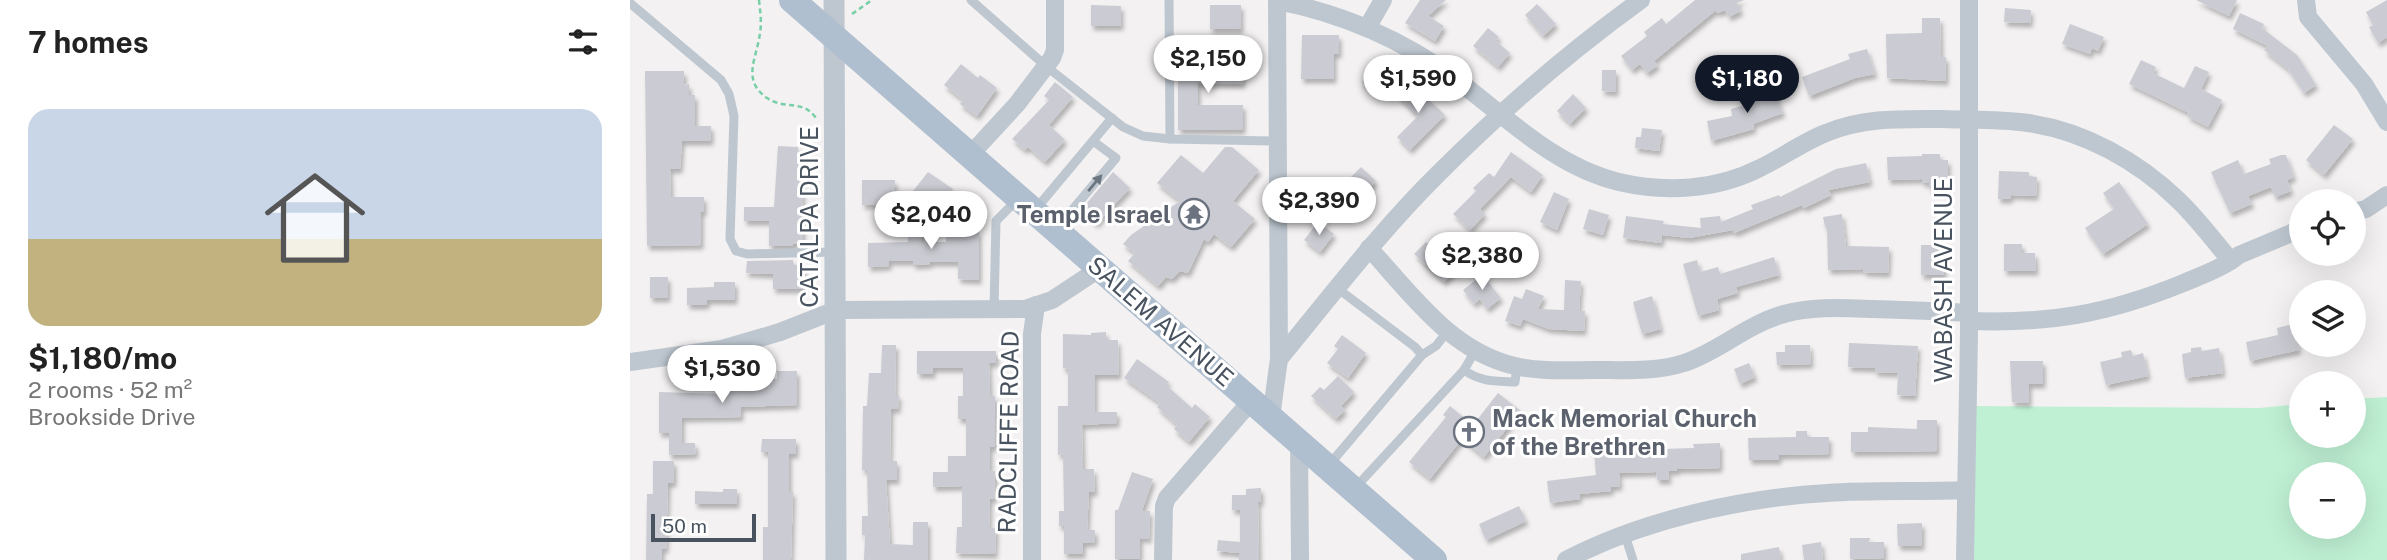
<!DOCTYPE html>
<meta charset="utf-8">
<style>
body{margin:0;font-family:"Public Sans",sans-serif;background:#f6f6f6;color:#222;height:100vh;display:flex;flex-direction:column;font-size:26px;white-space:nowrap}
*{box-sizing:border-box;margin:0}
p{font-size:23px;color:#767676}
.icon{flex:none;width:38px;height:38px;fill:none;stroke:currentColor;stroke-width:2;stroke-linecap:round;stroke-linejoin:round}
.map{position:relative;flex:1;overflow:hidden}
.side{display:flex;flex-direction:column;background:#fff;width:630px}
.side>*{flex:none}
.fabs{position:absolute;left:1659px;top:189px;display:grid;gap:14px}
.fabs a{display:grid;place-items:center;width:77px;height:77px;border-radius:50%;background:#fff;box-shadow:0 7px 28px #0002;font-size:35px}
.scale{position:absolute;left:21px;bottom:18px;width:105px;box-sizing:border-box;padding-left:7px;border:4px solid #48535f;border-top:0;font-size:19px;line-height:24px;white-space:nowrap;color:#48535f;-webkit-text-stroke:5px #fff;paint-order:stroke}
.price{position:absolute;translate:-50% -60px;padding:0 16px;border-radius:24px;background:#fff;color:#222;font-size:23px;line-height:46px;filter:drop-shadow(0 2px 4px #0008)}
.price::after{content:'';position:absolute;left:50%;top:42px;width:21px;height:16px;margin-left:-10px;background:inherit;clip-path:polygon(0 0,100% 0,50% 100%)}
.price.on{background:#111827;color:#fff}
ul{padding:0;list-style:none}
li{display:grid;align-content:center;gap:14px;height:371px;padding:0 28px}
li+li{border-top:2px solid #e0e0e0}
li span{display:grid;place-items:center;height:217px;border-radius:21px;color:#555}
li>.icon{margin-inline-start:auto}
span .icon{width:126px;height:126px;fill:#fffc;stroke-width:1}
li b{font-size:30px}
h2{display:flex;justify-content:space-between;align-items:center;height:84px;padding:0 28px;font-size:30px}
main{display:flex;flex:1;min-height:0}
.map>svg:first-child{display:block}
.green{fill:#bff0d4;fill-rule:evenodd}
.building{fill:#cbccd3;filter:url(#shadow)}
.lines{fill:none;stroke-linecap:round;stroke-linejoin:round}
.path{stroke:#77cfa7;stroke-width:2.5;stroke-dasharray:5 3.5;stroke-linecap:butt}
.service{stroke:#bec7d0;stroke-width:9}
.minor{stroke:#bec7d0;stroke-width:18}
.tertiary{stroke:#bec7d0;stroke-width:21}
.primary{stroke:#b0bfcf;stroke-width:26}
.oneway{fill:#6b7681}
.labels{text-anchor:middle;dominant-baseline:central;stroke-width:6;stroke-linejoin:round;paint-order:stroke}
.worship-label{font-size:24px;font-weight:bold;fill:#5b616d;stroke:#fff;text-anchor:end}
.street-label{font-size:24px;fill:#48535f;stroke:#fff}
</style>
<main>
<section class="side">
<h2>7 homes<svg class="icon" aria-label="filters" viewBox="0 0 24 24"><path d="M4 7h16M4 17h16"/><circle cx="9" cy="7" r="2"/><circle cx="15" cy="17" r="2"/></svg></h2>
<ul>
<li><span style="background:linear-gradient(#c9d6e8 60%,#c2b280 0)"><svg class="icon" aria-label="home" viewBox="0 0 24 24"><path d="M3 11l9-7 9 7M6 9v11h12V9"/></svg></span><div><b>$1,180/mo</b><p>2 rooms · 52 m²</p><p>Brookside Drive</p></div></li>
</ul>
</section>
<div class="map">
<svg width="1757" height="560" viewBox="0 0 1757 560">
<defs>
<filter id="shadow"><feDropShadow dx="2.5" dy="4.5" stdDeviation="2" flood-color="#0004"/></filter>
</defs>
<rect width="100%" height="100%" fill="#f3f1f1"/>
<path class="green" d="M1757,397V560H1336L1338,406L1629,408L1671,404V436H1724V399ZM1671,474H1724V527H1671Z"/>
<g class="building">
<polygon points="790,0 816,0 798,16 814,26 805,41 775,23"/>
<polygon points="1065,0 1114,0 1107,3 1111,11 1099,17 1095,10 1087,13 1086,10 1024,61 1028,65 1017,73 1010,64 1002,70 991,56 1017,36 1014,32 1032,18 1036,24"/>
<polygon points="1566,0 1607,0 1599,16"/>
<polygon points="1757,0 1757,37 1748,43 1739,27 1743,25 1736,12"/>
<polygon points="907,4 926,24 913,36 895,15"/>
<polygon points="461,5 491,6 491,26 461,26"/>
<rect x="580" y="5" width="31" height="24"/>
<polygon points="1375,8 1401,10 1400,23 1374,22"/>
<polygon points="1610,13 1634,24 1632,28 1667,55 1686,85 1674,93 1658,69 1634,50 1638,46 1603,29"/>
<polygon points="1292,18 1310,18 1311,57 1316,57 1316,81 1257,78 1256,34 1292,33"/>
<polygon points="1440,24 1474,37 1468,51 1462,48 1460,54 1432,44"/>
<polygon points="858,28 869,37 866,41 880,53 868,67 843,46"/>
<polygon points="672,35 709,35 709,54 704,54 704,79 671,79"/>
<polygon points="1237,49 1245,74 1225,78 1179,96 1172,77 1220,59 1218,54"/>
<polygon points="548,59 613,59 613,84 568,83 568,105 613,105 613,130 548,130"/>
<polygon points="1511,60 1526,67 1523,73 1554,88 1565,66 1579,72 1571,89 1592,100 1578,127 1557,116 1559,113 1499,84"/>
<polygon points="740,62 763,71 755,92 732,83"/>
<polygon points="331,64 348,78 350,75 367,88 347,116 330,104 333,100 314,85"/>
<polygon points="972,70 986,70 986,92 972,91"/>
<polygon points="15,71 54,71 54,85 59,84 59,95 65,95 65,126 81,126 81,141 52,141 50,169 40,169 41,197 74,197 74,212 71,212 71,245 17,246"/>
<polygon points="779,81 815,115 780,150 767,137 788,116 766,94"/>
<polygon points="425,82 443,97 419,125 435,140 415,162 398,147 395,150 382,139 419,100 414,96"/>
<polygon points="1141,83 1153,113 1123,124 1124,129 1081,141 1077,121 1102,116 1101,109 1126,102 1124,96 1131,93 1129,88"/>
<polygon points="943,94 956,108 940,124 927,111"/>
<polygon points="1704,125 1723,139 1694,175 1676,160"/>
<polygon points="1012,128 1032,130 1029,151 1005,148 1006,137 1011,137"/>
<polygon points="148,146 168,147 168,154 172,155 173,244 163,244 163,246 139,246 139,221 114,221 114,207 144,207"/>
<polygon points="595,147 602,147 629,170 603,201 625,219 601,247 584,234 578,242 574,239 558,273 550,271 542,279 536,277 528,286 498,261 505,253 493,244 501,235 550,201 527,183 551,155 573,173"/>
<polygon points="881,152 913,175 901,192 881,177 850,209 855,214 840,230 823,214 846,191 843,188 859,173 864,177"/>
<polygon points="1292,154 1310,154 1310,160 1318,160 1318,187 1299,188 1299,182 1292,183 1292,179 1258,180 1257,157 1292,156"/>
<polygon points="1651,155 1656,155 1664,177 1657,180 1661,191 1645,197 1641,187 1618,196 1622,204 1600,213 1581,172 1608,160 1614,174 1641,164 1639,159"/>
<polygon points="1236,163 1240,182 1198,190 1201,195 1174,208 1172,205 1104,233 1103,230 1059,238 1032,235 1031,243 993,238 996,216 1034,221 1033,224 1071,228 1070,218 1090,216 1091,222 1123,209 1121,205 1149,195 1150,197 1206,169"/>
<polygon points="731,167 746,181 730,197 715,183"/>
<polygon points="1369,171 1399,172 1399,176 1407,177 1406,196 1381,195 1380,199 1368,199"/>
<polygon points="298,172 323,189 307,209 283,191"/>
<polygon points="483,172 500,188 466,224 451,210"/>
<polygon points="232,180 265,180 265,204 232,205"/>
<polygon points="1489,182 1518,224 1473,254 1455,228 1484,209 1473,193"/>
<polygon points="924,192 939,199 927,230 910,222"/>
<polygon points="959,209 979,215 973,235 953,229"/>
<polygon points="1212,214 1216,246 1259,247 1258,273 1233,272 1234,269 1198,270 1197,227 1195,227 1193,217"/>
<polygon points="278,219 292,219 292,242 316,242 316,237 328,237 328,230 349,231 349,280 328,279 328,262 300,262 300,264 283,265 283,261 259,261 259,266 238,267 238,243 278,242"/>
<polygon points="688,222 704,234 690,252 674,240"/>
<polygon points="796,242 825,270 814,282 784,254"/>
<polygon points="1374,244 1392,244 1392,253 1405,253 1406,271 1374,271"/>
<rect x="1291" y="245" width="23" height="30"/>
<polygon points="1144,257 1149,275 1106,287 1108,293 1087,299 1089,310 1068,316 1053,264 1067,260 1070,272 1088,267 1090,274"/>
<polygon points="163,260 164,265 174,265 174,289 143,289 143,274 116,273 117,261"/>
<polygon points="852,275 871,298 857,309 850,299 844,304 833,290"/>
<rect x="20" y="277" width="18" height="21"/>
<polygon points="935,280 951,281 949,311 955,311 954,331 919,329 893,319 890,326 875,321 884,296 892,299 896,289 914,296 908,309 934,310"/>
<polygon points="84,282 105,282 105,300 77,300 77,305 57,305 57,288 84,287"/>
<polygon points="1022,296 1031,329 1012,334 1003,302"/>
<polygon points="1663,324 1669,350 1620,361 1616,342 1648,335 1647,328"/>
<polygon points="476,332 476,340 488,340 489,375 465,375 465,412 487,412 487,423 452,425 453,469 464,469 465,492 459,492 457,530 465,530 465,542 453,543 453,554 434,554 434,526 429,526 429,511 434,511 433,454 428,455 428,406 438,406 438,369 433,368 433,334 461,335 461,333"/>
<polygon points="712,335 736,353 718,378 697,363 708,349 704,346"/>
<polygon points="1219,343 1288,346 1285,396 1267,395 1268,373 1245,372 1245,368 1218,367"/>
<polygon points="252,345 266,345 265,395 269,395 268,409 261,409 260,461 267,461 267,480 256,480 260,544 283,545 283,522 298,522 298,560 234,560 235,535 232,535 232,516 238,516 237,470 232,470 233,406 237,406 239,373 251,373"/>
<polygon points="1155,345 1180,345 1181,364 1147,365 1146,352 1155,352"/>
<polygon points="1571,347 1572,351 1589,348 1593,373 1555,378 1552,354 1561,352 1561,348"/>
<polygon points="1501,350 1503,356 1513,353 1518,376 1476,385 1470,362 1492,357 1491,352"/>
<polygon points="287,351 366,351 366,363 359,363 360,396 365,396 365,447 360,447 360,470 365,471 364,499 360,499 359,528 366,528 365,554 326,553 327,527 332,527 332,486 303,487 303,472 318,472 318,456 336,456 336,419 328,419 328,396 333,396 333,368 303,368 303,374 287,374"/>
<polygon points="507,359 539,382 536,385 562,408 565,404 580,417 559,442 544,429 547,425 527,407 530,403 494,378"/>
<polygon points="1380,361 1413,361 1413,384 1399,384 1399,403 1382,402"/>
<polygon points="1119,363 1125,377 1110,384 1104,369"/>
<polygon points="147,371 167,371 167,405 111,407 111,417 52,418 52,443 65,443 66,454 39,455 39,433 29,433 29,392 91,394 91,383 116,383 116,379 147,379"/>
<polygon points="708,376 724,392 711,406 715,410 706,419 681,396 690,387 694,390"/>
<polygon points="868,393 891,411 854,457 832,439 800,479 779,462 816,417 813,415 820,406 843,425"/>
<polygon points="1287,420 1307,420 1307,451 1221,452 1221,432 1238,432 1238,427 1287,429"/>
<polygon points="1166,431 1177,431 1177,437 1199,437 1199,454 1149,455 1149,460 1119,460 1118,438 1166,437"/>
<polygon points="132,439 166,439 166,454 159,454 159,492 163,492 161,560 133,560 133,527 138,527 138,452 131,452"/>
<polygon points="1090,443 1090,468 1047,469 1047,471 1038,471 1039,480 1027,480 1026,472 989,473 990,486 981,487 981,491 949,494 950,499 920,503 917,481 966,475 964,451 1064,448 1063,444"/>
<polygon points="23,461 44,461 44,483 38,483 36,549 32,549 32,560 16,560 17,494 23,494"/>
<polygon points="502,472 523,479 512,511 520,511 519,539 510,538 510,559 485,559 485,510 488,510"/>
<polygon points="631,488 631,502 628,502 629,560 609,560 609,553 587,551 588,540 610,542 610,510 602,510 602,495 616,495 616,489"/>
<polygon points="93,489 107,489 107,504 65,504 65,491 93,492"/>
<polygon points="889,506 896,521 856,540 849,524"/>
<polygon points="1292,523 1292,546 1268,546 1267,524"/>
<polygon points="1220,538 1240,538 1239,542 1254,542 1254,558 1220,559"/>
<polygon points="1191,542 1193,560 1174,560 1172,545"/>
<polygon points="1149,547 1151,560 1111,560 1111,554"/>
</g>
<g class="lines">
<g class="path">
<path d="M129,0C130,11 132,22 130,33C127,58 111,80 137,98C154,110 173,99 186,118"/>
<polyline points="222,14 242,0"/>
</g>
<g class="service">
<polyline points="341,0 417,67 493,127 513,136 540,139 648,141"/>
<polyline points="539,0 540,139"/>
<polyline points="0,3 91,80 99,94 104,116 100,239 106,251 117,254 205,252"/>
<polyline points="405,210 482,118"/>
<polyline points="427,228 486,158 463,141"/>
<polyline points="364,309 366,221 387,200"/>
<polyline points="792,355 806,346 817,332"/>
<path d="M834,370C850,382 866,381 885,382L887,366"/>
<polyline points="699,465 792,355 785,347 707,288"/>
<polyline points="725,488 834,370 845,351"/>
<polyline points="995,535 1003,560"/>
</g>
<g class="minor">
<polyline points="1676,0 1678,17 1734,84 1757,122"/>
<path d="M647,1C711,13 776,41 827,80C877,118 926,167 989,182C1036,193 1087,190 1130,168C1153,157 1173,142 1196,133C1234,117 1273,119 1313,119C1341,120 1370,119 1398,123C1454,131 1508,161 1548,200C1568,219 1584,241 1601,261"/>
<polyline points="737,28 753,0"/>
<polyline points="340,155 387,104 422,58 425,50 425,0"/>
<polyline points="1724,212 1736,209 1757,195"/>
<path d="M739,248C782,295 821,351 885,366C911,372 938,370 965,370C994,370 1026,372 1054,363C1090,351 1115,325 1154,314C1183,306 1213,308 1243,309C1275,310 1307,311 1339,313"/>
<path d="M1339,321C1419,324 1477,314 1551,284C1570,276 1593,268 1609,255L1671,229"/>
<path d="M649,359C701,296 751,230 809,173C872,110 939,52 1011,0"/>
<polyline points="0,362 92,349 150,332 206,310 395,309 422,300 469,269"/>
<polyline points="641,417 649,359 647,0"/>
<polyline points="669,442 670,560"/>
<polyline points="402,560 402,334 406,305"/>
<polyline points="533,560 534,506 537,498 622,400"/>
<path d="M936,560C1013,520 1111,498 1197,493C1243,490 1290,492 1336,490"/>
<polyline points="1335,560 1339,334 1339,0"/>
</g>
<polyline class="tertiary" points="204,0 206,560"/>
<polyline class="primary" points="162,0 804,560"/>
</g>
<defs><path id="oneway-solid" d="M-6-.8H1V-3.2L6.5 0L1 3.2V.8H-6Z" transform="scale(1.75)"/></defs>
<use class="oneway" href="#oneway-solid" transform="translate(465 183) rotate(-50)"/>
<defs>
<g id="temple-ring" transform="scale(1.575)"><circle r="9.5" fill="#fff" stroke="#6b7280" stroke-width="1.5"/><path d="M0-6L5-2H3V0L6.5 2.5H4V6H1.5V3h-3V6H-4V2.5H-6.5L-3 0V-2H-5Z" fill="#6b7280"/></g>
<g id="church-ring" transform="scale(1.575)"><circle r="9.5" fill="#fff" stroke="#6b7280" stroke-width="1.5"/><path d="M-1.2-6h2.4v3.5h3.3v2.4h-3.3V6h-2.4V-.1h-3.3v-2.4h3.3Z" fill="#6b7280"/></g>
</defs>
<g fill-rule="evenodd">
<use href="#temple-ring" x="564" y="214"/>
<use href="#church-ring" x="839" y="432"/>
</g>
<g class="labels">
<g class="worship-label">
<text x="541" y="214">Temple Israel</text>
<text x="862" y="418" text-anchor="start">Mack Memorial Church<tspan x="862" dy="28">of the Brethren</tspan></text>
</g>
<g class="street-label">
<text transform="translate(179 217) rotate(-90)">CATALPA DRIVE</text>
<text transform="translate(1313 280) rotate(-90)">WABASH AVENUE</text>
<text transform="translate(531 321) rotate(41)">SALEM AVENUE</text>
<text transform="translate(378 432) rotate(-89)">RADCLIFFE ROAD</text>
</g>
</g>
</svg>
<div class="fabs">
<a><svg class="icon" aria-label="locate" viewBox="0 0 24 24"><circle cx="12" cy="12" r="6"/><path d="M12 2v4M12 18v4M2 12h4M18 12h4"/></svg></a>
<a><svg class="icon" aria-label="layers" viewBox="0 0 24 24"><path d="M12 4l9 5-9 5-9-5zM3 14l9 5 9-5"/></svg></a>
<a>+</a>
<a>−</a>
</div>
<div class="scale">50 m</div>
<b class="price" style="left:578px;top:95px">$2,150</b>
<b class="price" style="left:788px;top:115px">$1,590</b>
<b class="price on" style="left:1117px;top:115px">$1,180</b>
<b class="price" style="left:689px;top:237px">$2,390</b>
<b class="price" style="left:301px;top:251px">$2,040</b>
<b class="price" style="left:852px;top:292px">$2,380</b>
<b class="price" style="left:92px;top:405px">$1,530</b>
</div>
</main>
